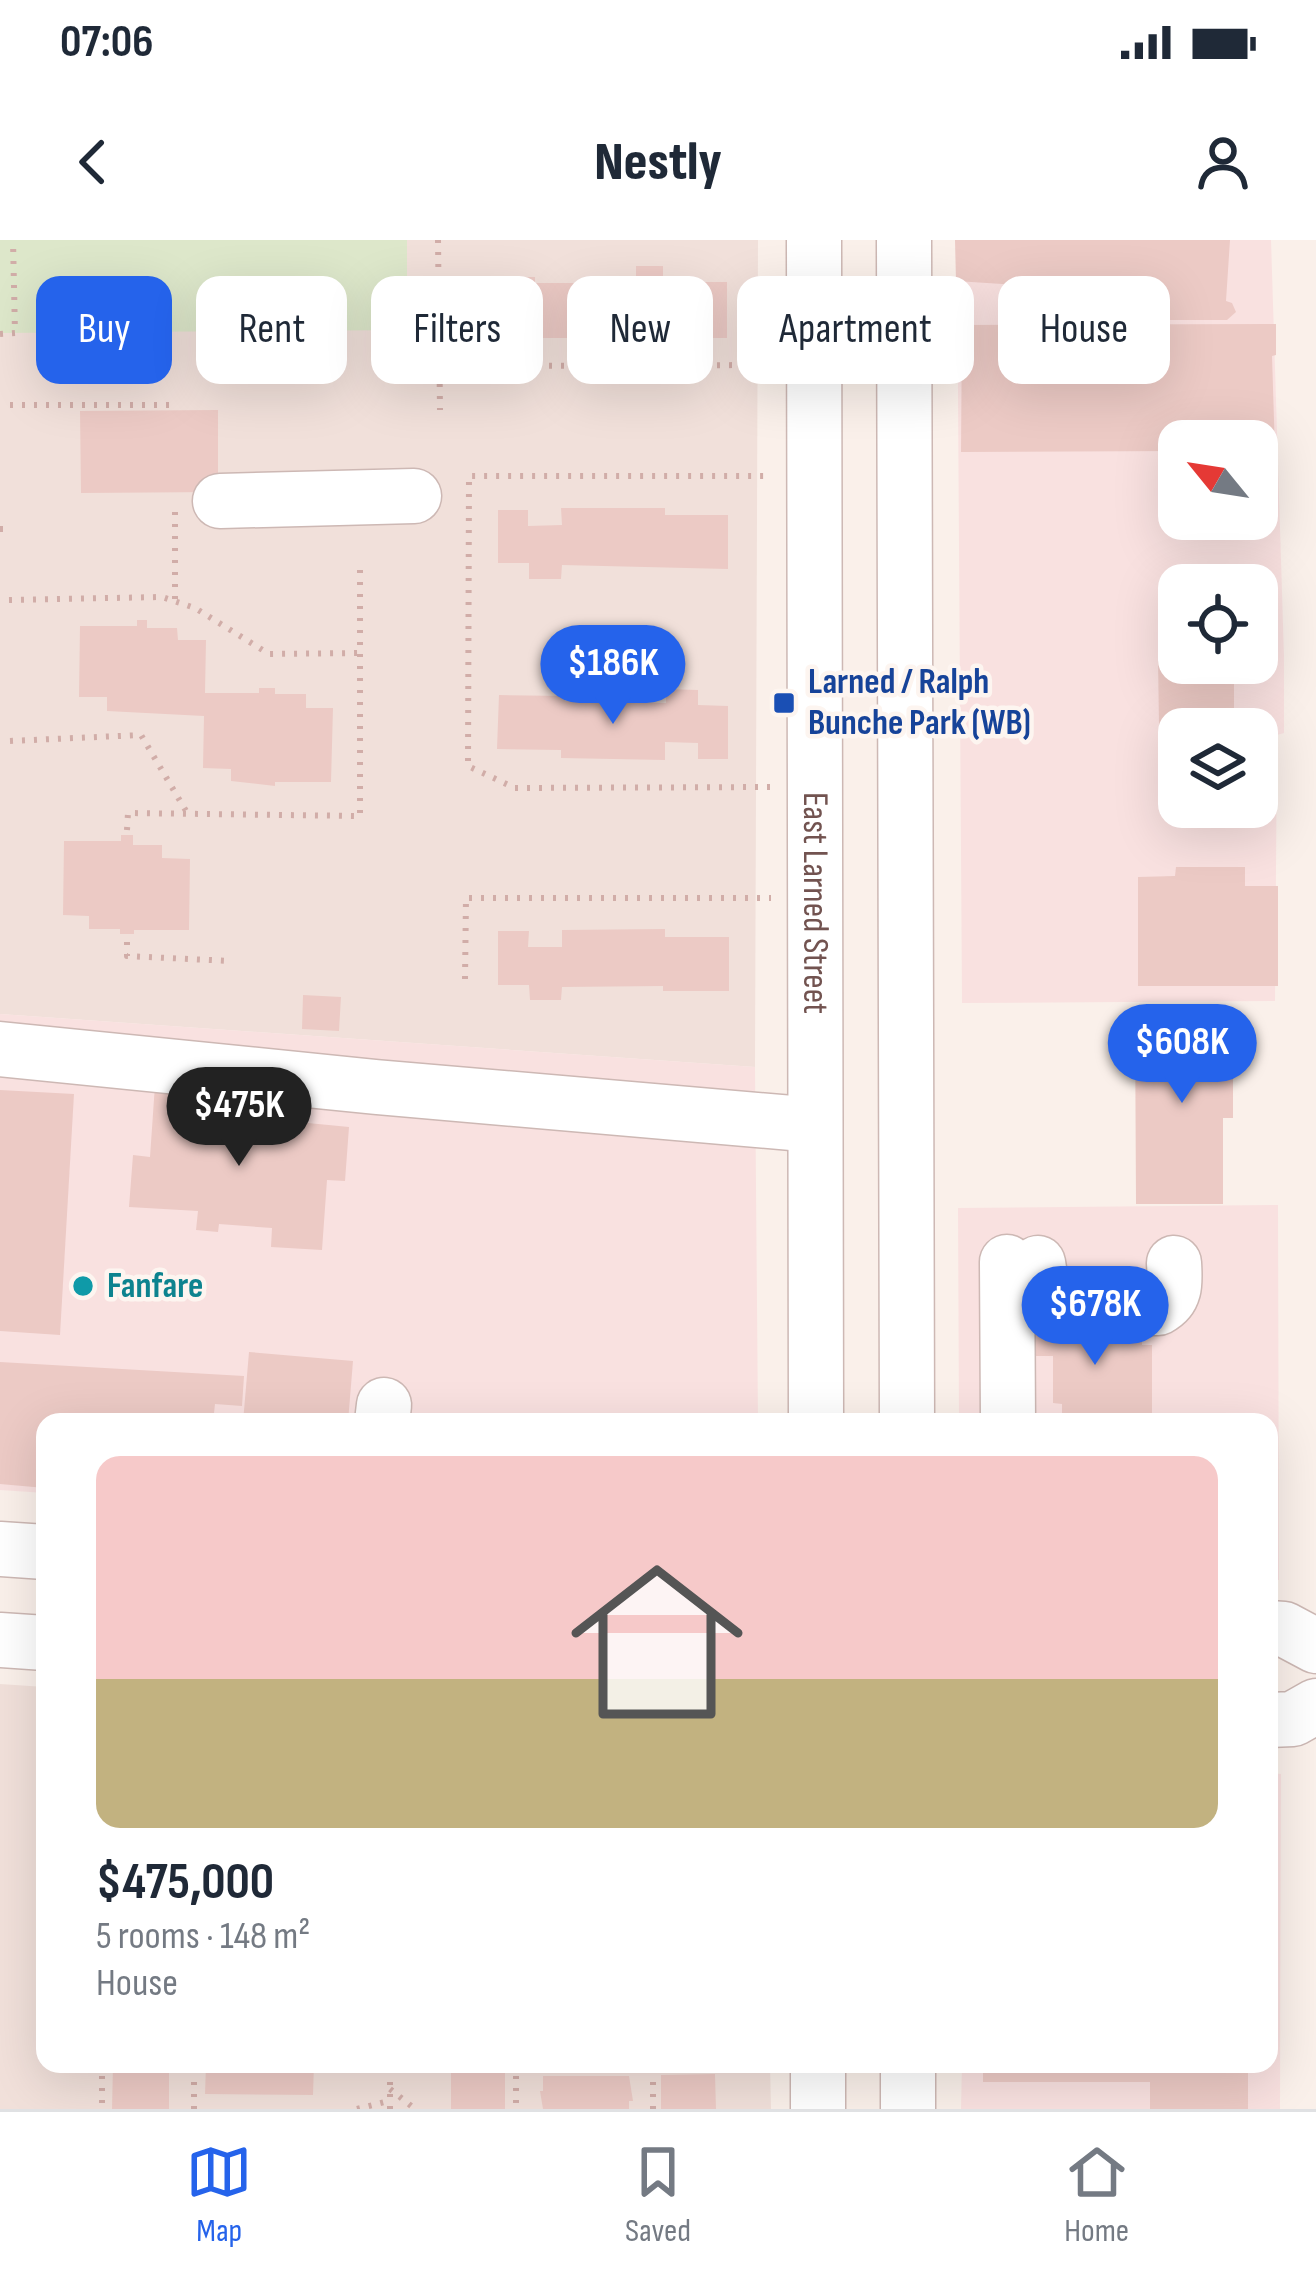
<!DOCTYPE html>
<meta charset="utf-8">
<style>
body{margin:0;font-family:"Sofia Sans Condensed",sans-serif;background:#f6f6f7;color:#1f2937;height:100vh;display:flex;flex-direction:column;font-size:45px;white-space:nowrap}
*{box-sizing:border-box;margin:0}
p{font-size:39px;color:#747a83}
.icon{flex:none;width:66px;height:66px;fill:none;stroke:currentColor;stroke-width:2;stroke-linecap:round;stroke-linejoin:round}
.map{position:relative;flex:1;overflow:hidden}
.drawer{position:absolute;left:36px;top:1173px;width:1242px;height:660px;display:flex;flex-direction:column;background:#fff;border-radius:24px;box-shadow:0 12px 48px #0002}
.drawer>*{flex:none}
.top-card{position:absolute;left:36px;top:36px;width:1245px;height:108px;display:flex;gap:24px}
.needle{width:78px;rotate:300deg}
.buttons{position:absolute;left:1158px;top:180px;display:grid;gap:24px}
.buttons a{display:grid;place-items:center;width:120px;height:120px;border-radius:24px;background:#fff;box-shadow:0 12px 48px #0002;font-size:60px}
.price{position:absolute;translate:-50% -102px;padding:0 27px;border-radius:42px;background:#2563eb;color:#fff;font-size:39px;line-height:78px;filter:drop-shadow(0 3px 6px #0008)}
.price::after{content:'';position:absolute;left:50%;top:72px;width:36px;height:27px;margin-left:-18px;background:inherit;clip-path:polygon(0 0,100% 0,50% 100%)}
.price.active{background:#222;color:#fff}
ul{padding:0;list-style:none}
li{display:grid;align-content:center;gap:24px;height:636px;padding:0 60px}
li+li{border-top:3px solid #e0e1e3}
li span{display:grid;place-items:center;height:372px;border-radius:24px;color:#555}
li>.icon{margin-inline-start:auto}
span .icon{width:216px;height:216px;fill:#fffc;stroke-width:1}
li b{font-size:51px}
.chip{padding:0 42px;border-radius:24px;background:#fff;box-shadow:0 12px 48px #0002;font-size:42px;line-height:108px}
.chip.active{background:#2563eb;color:#fff}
.status{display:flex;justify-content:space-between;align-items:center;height:84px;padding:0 60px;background:#fff;direction:ltr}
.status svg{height:33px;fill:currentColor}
header{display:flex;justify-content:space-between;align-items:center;height:156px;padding:0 60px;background:#fff;font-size:54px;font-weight:800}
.tabs{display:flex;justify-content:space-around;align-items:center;height:168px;border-top:3px solid #e0e1e3;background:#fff;font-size:33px;color:#747a83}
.tabs a{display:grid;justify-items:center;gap:6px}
.tabs .active{color:#2563eb}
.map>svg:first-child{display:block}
.residential{fill:#f1e0da}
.commercial{fill:#f9e1e0;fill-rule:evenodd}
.green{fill:#dde7ca}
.building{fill:#eccac5}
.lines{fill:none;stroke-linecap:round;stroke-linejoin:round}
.minor-casing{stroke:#cdb8b4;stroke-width:57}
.path{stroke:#d1ada8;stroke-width:6;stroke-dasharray:3 9;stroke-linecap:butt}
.minor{stroke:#fff;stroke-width:54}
.transit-dot{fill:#1a4fb4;stroke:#fdf5f0;stroke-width:4.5}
.culture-dot{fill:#0f9aa8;stroke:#fdf5f0;stroke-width:4.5}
.labels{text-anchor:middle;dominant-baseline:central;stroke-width:9;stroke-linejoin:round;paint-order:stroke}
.transit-label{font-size:36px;font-weight:bold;fill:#164399;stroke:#fdf5f0;text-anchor:start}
.street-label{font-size:36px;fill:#725350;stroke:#fdf5f0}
.culture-label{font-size:36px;font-weight:bold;fill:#0d838f;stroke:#fdf5f0;text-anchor:start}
</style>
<div class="status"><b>07:06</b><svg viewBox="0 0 49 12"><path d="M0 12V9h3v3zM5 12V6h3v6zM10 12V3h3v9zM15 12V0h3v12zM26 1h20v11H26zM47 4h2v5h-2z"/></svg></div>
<header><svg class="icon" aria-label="back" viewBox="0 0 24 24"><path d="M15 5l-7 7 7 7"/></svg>Nestly<svg class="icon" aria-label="person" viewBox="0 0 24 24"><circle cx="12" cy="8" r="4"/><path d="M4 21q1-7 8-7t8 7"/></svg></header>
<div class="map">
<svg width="1316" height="1869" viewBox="0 0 1316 1869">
<rect width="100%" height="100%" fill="#faf0ea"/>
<g class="residential">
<polygon points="0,0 758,0 755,827 0,774"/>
<polygon points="0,1444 45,1447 45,1824 770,1824 771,1869 0,1869"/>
</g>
<g class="commercial">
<path d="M957,0H1271L1284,416V493L1277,495L1275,761L962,763ZM1179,201H1257V279H1179ZM1179,345H1257V423H1179ZM1179,489H1257V567H1179Z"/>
<polygon points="0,774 755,827 758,1182 45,1182 45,1253 0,1250"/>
<polygon points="1278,965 1279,1340 1269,1339 1269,1182 959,1182 958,968"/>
<polygon points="1269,1533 1281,1534 1280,1869 961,1869 962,1824 1269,1824"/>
</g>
<polygon class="green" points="0,0 407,0 407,90 0,93"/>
<g class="building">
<polygon points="955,0 1230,0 1226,61 1232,63 1236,72 1227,80 1160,80 1162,54 956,41"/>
<polygon points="636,26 663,26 663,42 727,42 727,98 662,98 662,83 637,83 637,98 534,98 534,90 504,90 504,98 468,98 468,37 535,37 535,43 636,43"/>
<polygon points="1276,84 1276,115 1272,116 1275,212 1257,212 1257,201 1179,201 1179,211 961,212 962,85"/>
<polygon points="218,170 218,252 81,253 80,171"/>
<polygon points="561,268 665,268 665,275 728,275 728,329 562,325 561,339 529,339 529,323 498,323 498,270 528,270 528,286 562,285"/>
<polygon points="137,380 147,380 147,388 177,388 178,400 206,400 205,453 259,453 259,448 275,448 275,454 306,454 306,468 333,468 331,542 275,542 275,546 231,541 231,529 203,528 204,476 107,471 107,457 79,457 80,386 137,386"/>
<polygon points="1158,421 1234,423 1234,485 1159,485"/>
<polygon points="666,449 698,450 698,465 728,466 728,519 698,519 698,503 665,502 665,520 561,518 561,510 497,509 499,455 565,456 565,461 666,463"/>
<polygon points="121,595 133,595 133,605 162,605 162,618 190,619 189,690 134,690 134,694 120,694 120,689 89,689 89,676 63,675 64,601 121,601"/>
<polygon points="1176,627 1245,627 1245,646 1278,646 1278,746 1138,746 1138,637 1175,636"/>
<polygon points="665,689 665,697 729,697 729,751 663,751 663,746 562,747 561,760 530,760 529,745 498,745 498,691 529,691 528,707 562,707 562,690"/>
<polygon points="303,755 341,757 339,791 302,789"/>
<polygon points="1233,772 1233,878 1223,878 1223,964 1136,964 1135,773"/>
<polygon points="155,845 206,849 204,873 349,887 345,941 327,940 322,1010 271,1007 272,988 219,984 218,992 196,990 198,971 129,967 133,915 150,917"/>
<polygon points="0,850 74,854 60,1095 0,1091"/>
<polygon points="1022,1080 1142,1080 1142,1105 1152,1105 1152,1182 1062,1182 1062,1164 1053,1163 1053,1116 1022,1116"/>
<polygon points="249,1112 353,1121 348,1182 243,1182"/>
<polygon points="0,1122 244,1136 242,1166 215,1164 213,1182 45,1182 45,1248 0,1244"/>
<polygon points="113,1824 169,1824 169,1869 112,1869"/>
<polygon points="206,1824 314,1824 313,1855 205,1854"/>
<rect x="451" y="1824" width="54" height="45"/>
<polygon points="983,1824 1248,1824 1248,1869 1150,1869 1150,1842 983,1842"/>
<polygon points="715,1834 716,1869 661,1869 661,1835"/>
<polygon points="543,1836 629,1836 633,1861 629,1861 629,1869 543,1869 540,1851 543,1851"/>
</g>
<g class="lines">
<g class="minor-casing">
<g id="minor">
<path id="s1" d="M814,0L816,1182"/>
<polyline points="904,0 907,1182"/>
<polyline points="220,261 414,256"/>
<polyline points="0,809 376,847 815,885"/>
<polyline points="1007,1022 1008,1182"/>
<path d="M1038,1023L1044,1059L1062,1068H1158C1177,1058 1175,1042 1174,1023"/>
<polyline points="382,1182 384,1165"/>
<polyline points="0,1309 45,1312"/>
<polyline points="1269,1388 1284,1389 1316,1406"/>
<polyline points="0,1400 45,1403"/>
<polyline points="1269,1480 1293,1479 1316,1466"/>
<polyline points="908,1824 908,1869"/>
<polyline points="818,1869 818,1824"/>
</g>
</g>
<g class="path">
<polyline points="438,0 440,170"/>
<polyline points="0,94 15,93 13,0"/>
<polyline points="441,126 773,125"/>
<polyline points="10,165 171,165"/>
<polyline points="0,289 10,289"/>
<polyline points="175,359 175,267"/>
<polyline points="9,360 162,357 195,368 269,414 360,413"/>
<polyline points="10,501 141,495 189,576"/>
<polyline points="770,547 515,548 468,526 469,236 771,236"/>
<polyline points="127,590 128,573 360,576 360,325"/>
<polyline points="127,702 127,716 230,721"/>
<polyline points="465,739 466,658 771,658"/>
<polyline points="102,1824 102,1869"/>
<polyline points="516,1824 516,1869"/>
<polyline points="390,1849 415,1869"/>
<polyline points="194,1869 194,1824"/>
<polyline points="357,1869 389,1861"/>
<polyline points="390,1869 390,1824"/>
<polyline points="653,1869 653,1824"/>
</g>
<use href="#minor" class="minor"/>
</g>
<rect class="transit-dot" x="772" y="451" width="24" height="24" rx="6"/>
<circle class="culture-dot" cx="83" cy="1046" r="12"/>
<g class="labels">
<g class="transit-label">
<text x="808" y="442">Larned / Ralph<tspan x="808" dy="41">Bunche Park (WB)</tspan></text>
</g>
<g class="street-label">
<text stroke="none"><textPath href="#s1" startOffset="663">East Larned Street</textPath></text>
</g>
<g class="culture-label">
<text x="107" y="1046">Fanfare</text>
</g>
</g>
</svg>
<div class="buttons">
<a><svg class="needle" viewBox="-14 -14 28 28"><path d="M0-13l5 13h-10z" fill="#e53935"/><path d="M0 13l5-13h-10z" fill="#747a83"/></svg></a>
<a><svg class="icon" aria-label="locate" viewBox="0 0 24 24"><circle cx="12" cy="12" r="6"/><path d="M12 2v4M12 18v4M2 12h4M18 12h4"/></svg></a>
<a><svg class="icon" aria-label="layers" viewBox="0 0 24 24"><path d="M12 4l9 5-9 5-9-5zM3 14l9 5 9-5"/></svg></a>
</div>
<b class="price" style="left:613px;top:487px">$186K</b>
<b class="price" style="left:1182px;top:866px">$608K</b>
<b class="price active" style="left:239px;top:929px">$475K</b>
<b class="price" style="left:1095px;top:1128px">$678K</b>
<div class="top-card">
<a class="chip active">Buy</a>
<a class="chip">Rent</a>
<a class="chip">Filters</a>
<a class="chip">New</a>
<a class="chip">Apartment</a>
<a class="chip">House</a>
</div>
<section class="drawer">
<ul>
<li><span style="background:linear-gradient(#f6c9c9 60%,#c2b280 0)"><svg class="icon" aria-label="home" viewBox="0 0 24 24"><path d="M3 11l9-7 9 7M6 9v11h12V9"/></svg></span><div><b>$475,000</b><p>5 rooms · 148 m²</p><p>House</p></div></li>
</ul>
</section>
</div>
<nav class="tabs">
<a class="active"><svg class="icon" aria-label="map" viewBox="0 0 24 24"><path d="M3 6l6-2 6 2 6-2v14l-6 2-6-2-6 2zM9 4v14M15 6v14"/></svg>Map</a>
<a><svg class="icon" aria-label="saved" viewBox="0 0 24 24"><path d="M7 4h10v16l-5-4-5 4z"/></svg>Saved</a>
<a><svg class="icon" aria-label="home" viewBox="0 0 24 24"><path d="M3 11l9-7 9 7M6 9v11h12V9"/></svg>Home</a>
</nav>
